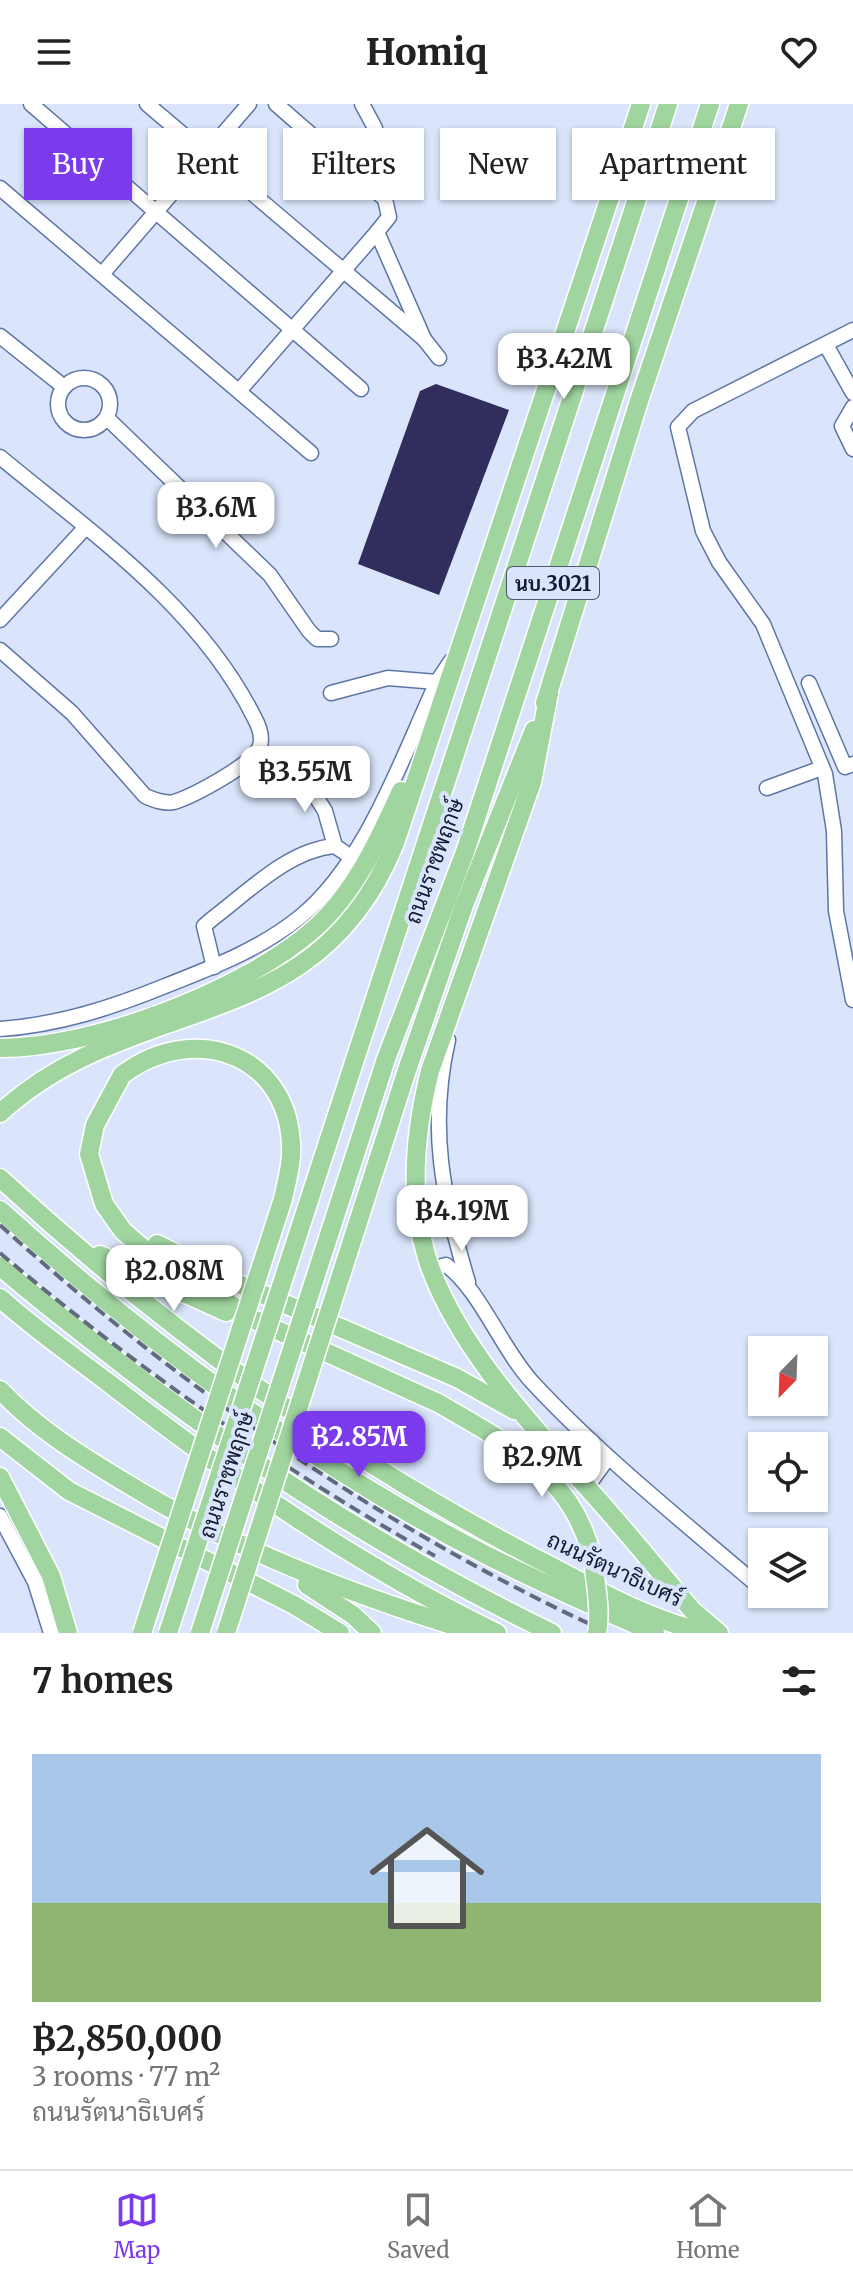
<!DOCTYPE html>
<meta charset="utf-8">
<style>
body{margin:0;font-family:Merriweather,Sarabun,serif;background:#f6f6f6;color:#222;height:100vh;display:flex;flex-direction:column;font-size:30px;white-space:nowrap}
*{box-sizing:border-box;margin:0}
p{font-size:26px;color:#767676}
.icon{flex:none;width:44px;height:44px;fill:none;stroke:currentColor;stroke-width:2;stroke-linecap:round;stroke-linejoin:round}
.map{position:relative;height:1529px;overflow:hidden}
.details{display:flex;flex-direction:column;background:#fff;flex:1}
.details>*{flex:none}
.top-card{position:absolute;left:24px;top:24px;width:806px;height:72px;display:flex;gap:16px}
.needle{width:52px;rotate:203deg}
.fabs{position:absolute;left:748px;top:1232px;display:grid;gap:16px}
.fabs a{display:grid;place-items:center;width:80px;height:80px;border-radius:0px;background:#fff;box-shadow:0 2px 6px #0004;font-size:40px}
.price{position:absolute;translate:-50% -68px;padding:0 18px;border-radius:16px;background:#fff;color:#222;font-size:26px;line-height:52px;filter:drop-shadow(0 2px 4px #0008)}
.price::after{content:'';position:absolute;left:50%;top:48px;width:24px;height:18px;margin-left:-12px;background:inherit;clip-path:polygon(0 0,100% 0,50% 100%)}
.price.selected{background:#7c3aed;color:#fff}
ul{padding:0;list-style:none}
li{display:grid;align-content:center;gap:16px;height:424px;padding:0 32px}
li+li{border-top:2px solid #e0e0e0}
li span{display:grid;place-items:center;height:248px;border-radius:0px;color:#555}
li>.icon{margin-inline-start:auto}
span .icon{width:144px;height:144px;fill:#fffc;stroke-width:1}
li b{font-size:34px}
h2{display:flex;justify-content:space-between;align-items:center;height:96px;padding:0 32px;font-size:34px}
.pill{padding:0 28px;border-radius:0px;background:#fff;box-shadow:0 2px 6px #0004;font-size:28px;line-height:72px}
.pill.selected{background:#7c3aed;color:#fff}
header{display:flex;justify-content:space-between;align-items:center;height:104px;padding:0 32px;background:#fff;font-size:36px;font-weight:800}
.dock{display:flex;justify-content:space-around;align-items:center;height:112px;border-top:2px solid #e0e0e0;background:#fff;font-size:22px;color:#767676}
.dock a{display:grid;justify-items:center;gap:4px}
.dock .selected{color:#7c3aed}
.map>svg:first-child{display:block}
.building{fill:#312e5d}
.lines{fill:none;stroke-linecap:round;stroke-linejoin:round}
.minor-casing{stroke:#5e76a6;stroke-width:17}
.major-casing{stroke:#fff;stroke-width:21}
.minor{stroke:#fff;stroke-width:14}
.major{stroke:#a0d5a0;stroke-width:18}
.rail{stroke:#616a7f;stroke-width:4;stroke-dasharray:12 6;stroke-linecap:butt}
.major-bridge-casing{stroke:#fff;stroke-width:21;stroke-linecap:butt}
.major-bridge{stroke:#a0d5a0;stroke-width:18}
.labels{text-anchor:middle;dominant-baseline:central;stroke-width:8;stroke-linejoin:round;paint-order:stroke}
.shield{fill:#dae5fb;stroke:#4e586c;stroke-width:2}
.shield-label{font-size:20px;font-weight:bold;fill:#121b2f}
.street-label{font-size:22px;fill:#121b2f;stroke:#dae5fb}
</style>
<header><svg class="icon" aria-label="menu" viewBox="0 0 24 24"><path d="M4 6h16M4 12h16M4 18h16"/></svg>Homiq<svg class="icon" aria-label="heart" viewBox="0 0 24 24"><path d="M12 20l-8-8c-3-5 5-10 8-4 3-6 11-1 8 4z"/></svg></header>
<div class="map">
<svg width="853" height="1529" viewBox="0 0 853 1529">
<rect width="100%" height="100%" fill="#dae5fb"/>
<polygon class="building" points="436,280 509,306 439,491 358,460 420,287"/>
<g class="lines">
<g class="minor-casing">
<g id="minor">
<polyline points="31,0 361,285"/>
<polyline points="147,0 424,235 439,254"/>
<polyline points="276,0 385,95 389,113 377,128 424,235"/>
<polyline points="362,0 375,24"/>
<polyline points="0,84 311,349"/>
<polyline points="103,169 249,0"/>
<polyline points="853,226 693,307 678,323 703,427 719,458 763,520 825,670 834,727 836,807 853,896"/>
<polyline points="0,232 64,283"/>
<polyline points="826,241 853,289"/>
<circle cx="84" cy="300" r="26"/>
<polyline points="239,287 377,128"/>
<polyline points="853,303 842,322 853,345"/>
<polyline points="107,314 270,471 309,527 317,535 331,535"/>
<path d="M0,353C93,430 199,503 254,613C259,622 263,632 260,642C254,660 193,692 174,698C164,700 154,696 145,692L72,609L0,546"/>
<polyline points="0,516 85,424"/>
<polyline points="809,579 845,663 853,660"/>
<polyline points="331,589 388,574 437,578"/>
<polyline points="302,670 325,707 335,742"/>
<polyline points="767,684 822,664"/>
<path d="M214,863L204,822L212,815C248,788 288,746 335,742L351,753"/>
<path d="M0,925C58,921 111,904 165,882C213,863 259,846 300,813C366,760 402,653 437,578L451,557"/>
<path d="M448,936C428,1023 443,1095 468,1178"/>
<path d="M432,1165L446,1161C479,1184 502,1246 533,1279C601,1352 680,1415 756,1480"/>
<polyline points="587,1383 608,1354"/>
<polyline points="0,1412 35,1478 51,1529"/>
</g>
</g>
<g class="major-casing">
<g id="major">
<path d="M549,589L532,678L430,967C415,1027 408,1093 427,1154C455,1241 534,1324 594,1391C628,1429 660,1469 693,1507L719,1529"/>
<polyline points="545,599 639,297 739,0"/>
<polyline points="361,937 668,0"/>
<path d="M0,944C94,944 243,887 314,825C355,789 379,735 401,687"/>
<polyline points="386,955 465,748 710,0"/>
<polyline points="406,969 464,801 534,626"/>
<polyline points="122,971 95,1021 89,1050 104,1100 123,1127 145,1146 257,1217 438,1299"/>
<path d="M0,1009C134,886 316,936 395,739L641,0"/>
<path d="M0,1074C162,1223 345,1356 541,1457C594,1484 648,1516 707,1529"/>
<path d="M0,1106C145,1237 316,1365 490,1453C544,1480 600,1505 655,1529"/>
<polyline points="157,1140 220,1172 457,1274 514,1306"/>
<polyline points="100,1151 226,1208"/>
<path d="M0,1162C38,1196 79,1226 119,1258C254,1363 397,1454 552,1529"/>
<path d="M0,1194C34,1225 73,1252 110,1280C231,1374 359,1462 497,1529"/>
<path d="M0,1286C35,1323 78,1350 121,1376C233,1445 352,1491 477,1529"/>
<polyline points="0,1333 69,1387 294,1501 340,1529"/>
<polyline points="0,1373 51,1472 68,1529"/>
<polyline points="307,1481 353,1511 372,1529"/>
</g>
</g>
<use href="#minor" class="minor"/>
<use href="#major" class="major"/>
<g class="rail">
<path d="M0,1121C180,1284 388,1428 609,1529"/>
<path d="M0,1149C135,1263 281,1365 435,1452"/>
</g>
<g class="major-bridge-casing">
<g id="major-bridge">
<path d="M122,971C196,915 295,952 291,1052C290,1067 286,1081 283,1095L142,1529"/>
<path d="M438,1299C516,1344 588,1380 596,1480C598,1496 600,1513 597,1529"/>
<polyline points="168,1529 361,937"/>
<polyline points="200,1529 386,955"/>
<polyline points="226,1529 406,969"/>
</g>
</g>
<use href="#major-bridge" class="major-bridge"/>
</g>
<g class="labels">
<rect class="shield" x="507" y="463" width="92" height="32" rx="6"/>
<g class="shield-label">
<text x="553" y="479">นบ.3021</text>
</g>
<g class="street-label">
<text transform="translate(434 757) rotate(-70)">ถนนราชพฤกษ์</text>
<text transform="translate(226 1371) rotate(-72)">ถนนราชพฤกษ์</text>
<text transform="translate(615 1465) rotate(25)">ถนนรัตนาธิเบศร์</text>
</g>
</g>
</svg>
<div class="fabs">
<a><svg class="needle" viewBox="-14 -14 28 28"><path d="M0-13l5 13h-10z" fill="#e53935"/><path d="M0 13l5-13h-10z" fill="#767676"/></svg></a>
<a><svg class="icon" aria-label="locate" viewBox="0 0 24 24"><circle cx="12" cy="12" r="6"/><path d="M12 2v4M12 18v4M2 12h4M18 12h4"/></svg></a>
<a><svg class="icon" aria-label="layers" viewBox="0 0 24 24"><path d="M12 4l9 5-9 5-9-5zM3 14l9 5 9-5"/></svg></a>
</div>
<b class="price" style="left:564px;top:297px">฿3.42M</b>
<b class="price" style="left:216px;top:446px">฿3.6M</b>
<b class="price" style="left:305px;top:710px">฿3.55M</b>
<b class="price" style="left:462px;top:1149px">฿4.19M</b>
<b class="price" style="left:174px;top:1209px">฿2.08M</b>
<b class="price selected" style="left:359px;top:1375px">฿2.85M</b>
<b class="price" style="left:542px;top:1395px">฿2.9M</b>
<div class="top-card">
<a class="pill selected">Buy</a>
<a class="pill">Rent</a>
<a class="pill">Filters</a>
<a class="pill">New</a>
<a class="pill">Apartment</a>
</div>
</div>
<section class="details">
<h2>7 homes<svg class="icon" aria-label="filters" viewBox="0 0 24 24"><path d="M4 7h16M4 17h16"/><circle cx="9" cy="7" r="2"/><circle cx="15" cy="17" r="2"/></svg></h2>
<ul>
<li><span style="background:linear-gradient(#a9c7e8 60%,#8fb573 0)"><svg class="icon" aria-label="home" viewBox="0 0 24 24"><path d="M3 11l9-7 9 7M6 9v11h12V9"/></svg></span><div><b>฿2,850,000</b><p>3 rooms · 77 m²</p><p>ถนนรัตนาธิเบศร์</p></div></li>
</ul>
</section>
<nav class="dock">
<a class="selected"><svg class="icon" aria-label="map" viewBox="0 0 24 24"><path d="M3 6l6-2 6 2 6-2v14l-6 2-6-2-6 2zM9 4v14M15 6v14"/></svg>Map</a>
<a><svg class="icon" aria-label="saved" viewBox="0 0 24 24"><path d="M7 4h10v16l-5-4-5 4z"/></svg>Saved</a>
<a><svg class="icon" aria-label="home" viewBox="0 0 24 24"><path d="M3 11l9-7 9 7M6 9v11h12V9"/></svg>Home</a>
</nav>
